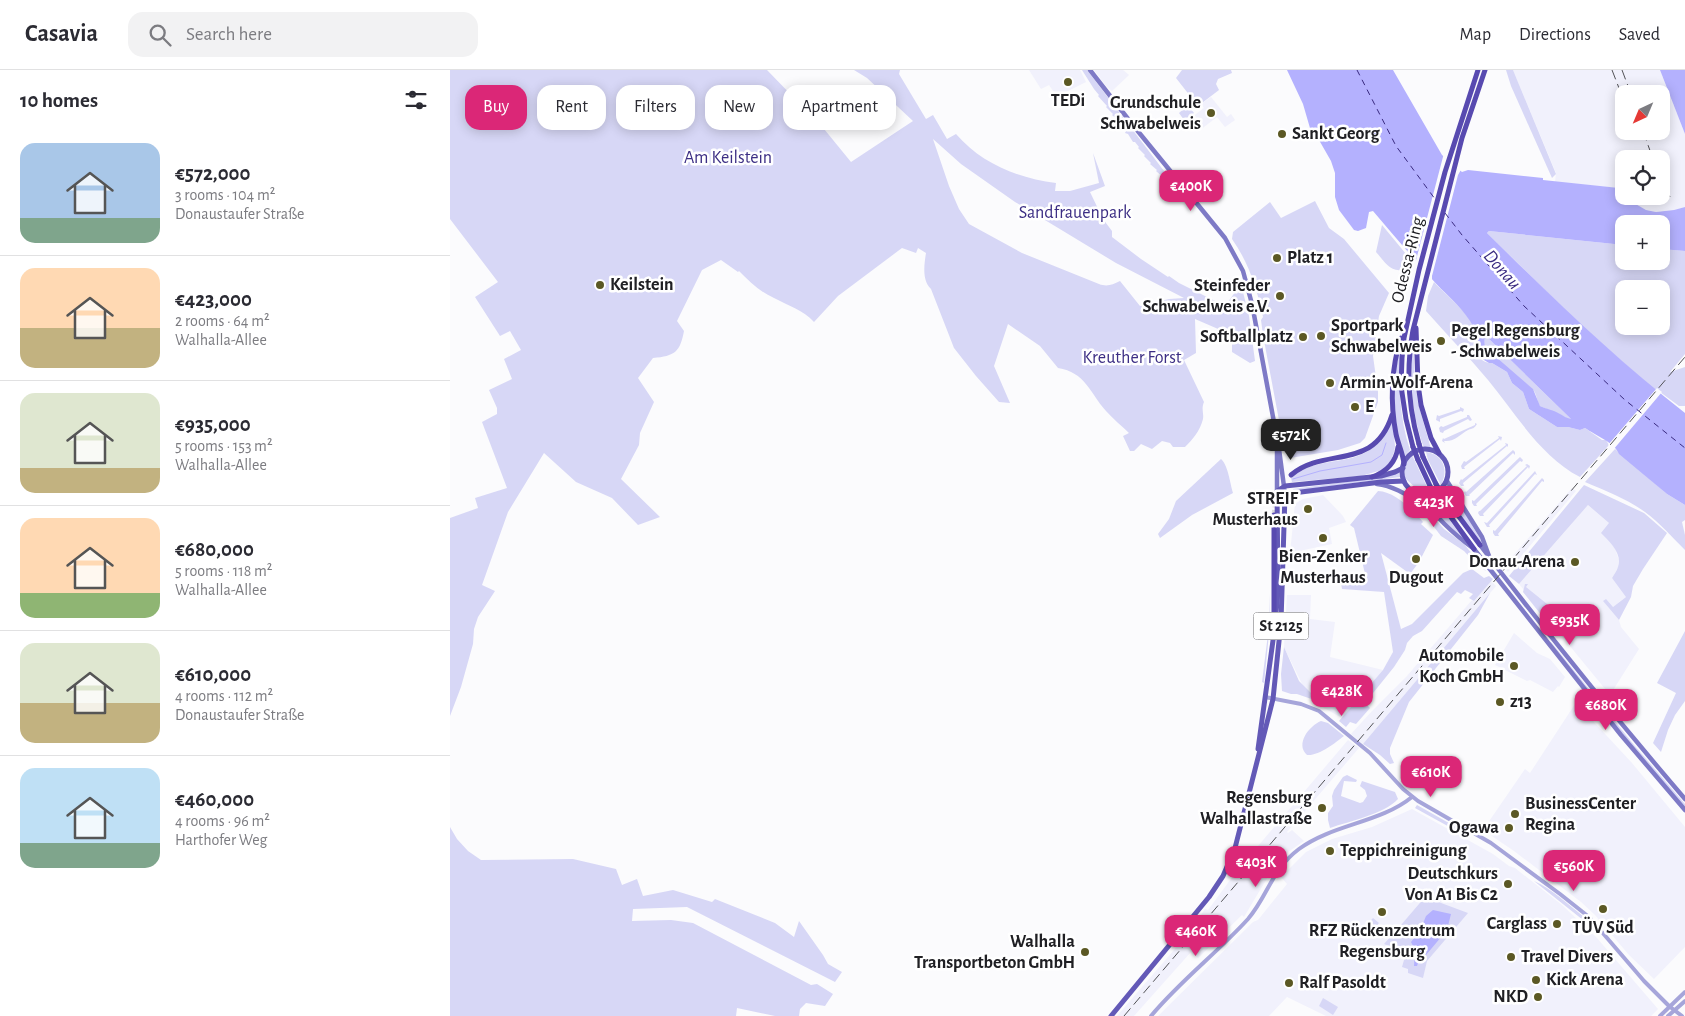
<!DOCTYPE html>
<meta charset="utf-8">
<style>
body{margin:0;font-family:"Alegreya Sans",sans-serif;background:#f2f2f3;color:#2b2b33;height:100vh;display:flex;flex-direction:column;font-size:19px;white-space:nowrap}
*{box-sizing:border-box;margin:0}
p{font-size:16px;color:#7c7c81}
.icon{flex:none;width:28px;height:28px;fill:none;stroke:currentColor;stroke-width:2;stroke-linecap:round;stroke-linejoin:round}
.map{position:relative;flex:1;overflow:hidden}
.panel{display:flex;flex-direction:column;background:#fff;width:450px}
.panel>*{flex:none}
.hud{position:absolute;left:15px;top:15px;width:475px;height:45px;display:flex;gap:10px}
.needle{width:32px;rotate:224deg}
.tools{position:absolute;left:1165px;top:15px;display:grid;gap:10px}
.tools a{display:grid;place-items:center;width:55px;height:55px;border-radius:10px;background:#fff;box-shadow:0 2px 12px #0003;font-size:25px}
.price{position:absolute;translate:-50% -42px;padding:0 11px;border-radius:10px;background:#db2777;color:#fff;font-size:16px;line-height:32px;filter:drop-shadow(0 1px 2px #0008)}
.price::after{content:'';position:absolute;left:50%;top:30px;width:15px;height:11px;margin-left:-8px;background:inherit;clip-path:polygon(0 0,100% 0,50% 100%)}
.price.current{background:#222;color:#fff}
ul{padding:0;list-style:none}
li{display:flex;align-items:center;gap:15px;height:125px;padding:0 20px}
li+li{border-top:1px solid #e1e1e2}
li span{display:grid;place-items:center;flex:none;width:140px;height:100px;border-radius:15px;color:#555}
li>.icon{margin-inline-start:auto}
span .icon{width:60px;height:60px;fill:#fffc;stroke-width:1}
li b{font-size:21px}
h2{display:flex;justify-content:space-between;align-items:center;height:60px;padding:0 20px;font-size:21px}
.tag{padding:0 18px;border-radius:15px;background:#fff;box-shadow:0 2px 12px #0003;font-size:18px;line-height:45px}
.tag.current{background:#db2777;color:#fff}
header{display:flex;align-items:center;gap:30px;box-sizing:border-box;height:70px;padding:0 25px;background:#fff;border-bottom:1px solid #e1e1e2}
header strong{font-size:24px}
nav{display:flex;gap:28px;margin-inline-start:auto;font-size:18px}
.search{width:350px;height:45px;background:#f2f2f3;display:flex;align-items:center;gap:12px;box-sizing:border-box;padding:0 18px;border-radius:15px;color:#7c7c81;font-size:19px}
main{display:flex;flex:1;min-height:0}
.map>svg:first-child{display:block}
.built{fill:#f1f1fc;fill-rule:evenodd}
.green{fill:#d7d7f6;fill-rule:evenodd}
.water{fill:#b4b1fe;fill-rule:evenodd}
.pier{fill:#fbfbfd}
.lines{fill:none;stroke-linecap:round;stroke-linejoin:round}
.stream{stroke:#b4b1fe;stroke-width:1}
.ferry{stroke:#392a80;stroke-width:1;stroke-dasharray:6 5;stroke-linecap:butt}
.trunk-tunnel{stroke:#dadadc;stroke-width:5;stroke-dasharray:5 2.5;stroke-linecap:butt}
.tertiary{stroke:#a6a5da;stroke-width:4}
.secondary{stroke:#7e7ac6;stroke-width:4.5}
.primary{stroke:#6359b7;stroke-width:5}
.trunk{stroke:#584ab0;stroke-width:5}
.rail{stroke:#525256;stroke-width:1;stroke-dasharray:10 5;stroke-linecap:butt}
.trunk-bridge{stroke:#584ab0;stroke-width:5}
.poi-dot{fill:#5b5824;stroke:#fff;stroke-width:2}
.labels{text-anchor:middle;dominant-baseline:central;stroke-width:5;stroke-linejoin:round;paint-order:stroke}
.shield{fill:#fff;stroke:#636366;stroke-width:1}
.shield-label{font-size:16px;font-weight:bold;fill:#202024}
.poi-label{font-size:18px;font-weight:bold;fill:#202024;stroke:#fff;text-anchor:start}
.park-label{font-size:18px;fill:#3c2e84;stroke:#fff}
.street-label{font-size:18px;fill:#202024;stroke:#fff}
.water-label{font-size:19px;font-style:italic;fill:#392a80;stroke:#fff}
</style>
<header>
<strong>Casavia</strong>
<div class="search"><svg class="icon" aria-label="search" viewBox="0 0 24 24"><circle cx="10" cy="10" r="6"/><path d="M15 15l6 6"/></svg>Search here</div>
<nav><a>Map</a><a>Directions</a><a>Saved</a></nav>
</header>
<main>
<section class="panel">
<h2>10 homes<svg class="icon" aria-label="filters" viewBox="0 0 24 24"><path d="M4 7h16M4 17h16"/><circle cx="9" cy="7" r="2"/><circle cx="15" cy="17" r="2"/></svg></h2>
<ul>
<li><span style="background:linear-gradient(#a9c7e8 75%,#7fa58c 0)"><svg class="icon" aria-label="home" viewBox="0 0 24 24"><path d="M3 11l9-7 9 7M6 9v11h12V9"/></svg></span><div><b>€572,000</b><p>3 rooms · 104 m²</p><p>Donaustaufer Straße</p></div></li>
<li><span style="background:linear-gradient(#ffd9b3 60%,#c2b280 0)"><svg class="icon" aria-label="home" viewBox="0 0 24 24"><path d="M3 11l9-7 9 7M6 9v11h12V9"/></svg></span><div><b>€423,000</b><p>2 rooms · 64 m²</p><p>Walhalla-Allee</p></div></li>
<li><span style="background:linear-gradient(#dfe7d0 75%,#c2b280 0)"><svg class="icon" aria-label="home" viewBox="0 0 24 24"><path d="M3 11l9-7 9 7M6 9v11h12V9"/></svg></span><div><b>€935,000</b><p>5 rooms · 153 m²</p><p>Walhalla-Allee</p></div></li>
<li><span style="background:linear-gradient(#ffd9b3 75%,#8fb573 0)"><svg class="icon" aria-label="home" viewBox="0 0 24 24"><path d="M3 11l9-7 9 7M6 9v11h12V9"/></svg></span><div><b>€680,000</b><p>5 rooms · 118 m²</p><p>Walhalla-Allee</p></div></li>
<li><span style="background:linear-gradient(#dfe7d0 60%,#c2b280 0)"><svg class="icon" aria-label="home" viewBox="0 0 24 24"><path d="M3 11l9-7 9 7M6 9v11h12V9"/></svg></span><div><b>€610,000</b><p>4 rooms · 112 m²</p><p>Donaustaufer Straße</p></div></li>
<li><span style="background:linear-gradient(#bfe0f5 75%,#7fa58c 0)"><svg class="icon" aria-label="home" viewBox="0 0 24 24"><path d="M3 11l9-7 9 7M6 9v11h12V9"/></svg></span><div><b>€460,000</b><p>4 rooms · 96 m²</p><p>Harthofer Weg</p></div></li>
</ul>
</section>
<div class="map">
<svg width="1235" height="946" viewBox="0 0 1235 946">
<rect width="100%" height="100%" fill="#fbfbfd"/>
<g class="built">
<polygon points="579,0 630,0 636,12 612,24 606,25 599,15 591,19"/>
<polygon points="644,0 673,0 679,5 662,21 656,16"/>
<path d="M1063,0H1210L1235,64V137L1224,140L1206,142L1196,140L1184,133L1168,131L1169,118L1105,112L1106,103ZM1174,24H1211V61H1174ZM1174,89H1211V126H1174Z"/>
<polygon points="761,27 777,47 781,44 785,50 775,57 767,47 750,60 741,48 754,38 751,34"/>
<polygon points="1122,418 1126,421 1058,502 1053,497"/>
<polygon points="873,425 893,446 896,452 879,458 882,474 840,483 845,434 853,429"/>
<polygon points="1138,435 1159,453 1160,471 1165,479 1169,490 1169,496 1162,508 1177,526 1163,537 1153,531 1169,550 1171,557 1189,579 1160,625 1069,514"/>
<polygon points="1041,511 1046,516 913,674 901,664 923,640 957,606 1022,530 1024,531"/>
<polygon points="837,525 861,525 860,549 885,552 880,587 933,600 892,648 874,638 870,632 853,616 834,577"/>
<polygon points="1064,563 1087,583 1100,589 1115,607 1109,617 1108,616 1103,622 1080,610 1077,611 1045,595"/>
<polygon points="1125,634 1133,637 1144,652 1182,693 1235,757 1235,877 1204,909 1179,885 1145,845 1131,832 1064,781 1033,760 1075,699 1080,703"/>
<polygon points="898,670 909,678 837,762 838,763 842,760 854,771 838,782 822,800 794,847 792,845 748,888 741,882 684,946 667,946 736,866 755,839 758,840 786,802"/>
<polygon points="962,739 1043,784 1059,796 1065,798 1112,835 1147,868 1208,939 1201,946 876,946 837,927 819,946 708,946 803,852 808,850 837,814 831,807 856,782 882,769 922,757"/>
</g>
<g class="green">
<path d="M0,0H317L350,34L361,43L401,92L463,51L417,8L404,0H450L449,4L476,49L483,45L497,69L506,64C532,94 568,108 606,113L605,121H620L649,113L643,83L655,116L640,122L653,149L662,161V167L691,189L718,207L719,206L729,213L775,236L791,214L799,246L805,291L800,293L782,282V265L745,249L746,283L734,290L754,332C751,339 754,343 753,349C750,361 743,369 735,377H723L720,373L712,371L702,379L691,374L684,381H680L673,366L679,363C672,356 663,349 656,341C640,323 635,302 608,298L590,276L558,254L544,296L560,333L549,332L526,306L504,278L481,219C472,211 474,195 476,183L468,178L466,183L452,178L388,226L364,252C353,240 339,236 324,228C310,222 300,212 289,201L288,202L271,190L252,200L227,251L234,261C230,282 225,286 203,288L188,308L204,332L190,363L189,375L171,409L210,447L188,455L162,428L126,412L94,383L58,442L32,515L45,521L28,547L24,559L23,574L11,617L0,646V448L28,438L25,428L57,418L32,352L47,344V338L39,320L62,309L54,289L71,280L60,261L50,266L25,227L48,212L0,149ZM483,69L511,94L565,132L666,193L734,228L719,229L690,236L670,211C662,215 657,217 649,214L572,183L519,154L509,139L499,116Z"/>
<polygon points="632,0 637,0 727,118 728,123 727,124 713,109 714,108 706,101 707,100 700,94 701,93 694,86 695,85 688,78 689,77 685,72 683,72 678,64 675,63 676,61 672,56 671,57 668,53 669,51 662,45 663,44 656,37 657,36 648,26 649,25 644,19"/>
<polygon points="732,0 781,0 782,3 768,9 766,14 769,20 748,36 726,8"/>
<polygon points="1056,0 1063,0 1106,104 1102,108 1061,16"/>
<polygon points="738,35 744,43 734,50 729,43"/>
<path d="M865,131L879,158L894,169L939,223L929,246L923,286L928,322V332L915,368L910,373L888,380L840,388L836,364L832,365L831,361L813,265L811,250L813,247C807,219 799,193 782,169L783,162L820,132L831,148Z"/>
<path d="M932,155L961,190L959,198C941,205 937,194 926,182Z"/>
<path d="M1039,161L1174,175V191H1211V179L1235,181V284L1220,302L1235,297V336H1229L1206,319L1205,320L1137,261L1037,163ZM1174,219H1211V256H1174Z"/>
<path d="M984,212C994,223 1015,240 1021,252C1028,265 1020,293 1042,293L1057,302L1062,313L1073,322L1079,339L1107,357H1118L1130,360L1135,358L1152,370H1156L1159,375L1130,407C1090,386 1066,344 1038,310C1018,286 996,264 976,241L978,226Z"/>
<path d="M1035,268H1038L1121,349H1118C1109,343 1100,341 1090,336C1087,332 1087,325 1084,321C1073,306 1028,292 1035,268Z"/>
<path d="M963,271L965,310L968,333L981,379L974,378C961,341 960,310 963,271Z"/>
<path d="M951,276C948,311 949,347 960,380L954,387C942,352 941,311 951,276Z"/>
<polygon points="1010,337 1014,339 1013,342 1011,341 990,349 990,352 986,350 987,345 989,346 1010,339"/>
<polygon points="1017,345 1019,345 1022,350 1020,351 1018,349 994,361 993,363 990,362 989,358 991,356 993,357 1017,347"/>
<path d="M942,348L945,376L944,382L940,393L932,400L911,406L842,412L841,408C867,385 899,397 922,378C930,371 936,357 942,348Z"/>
<path d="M1025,353L1027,354C1024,359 1023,358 1018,360C1009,365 1005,372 994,371L995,373L992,371L993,368L994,369L1025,355Z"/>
<polygon points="1048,366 1052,367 1051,371 1050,369 1014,397 1015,399 1012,399 1011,396 1014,391 1016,392 1049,368"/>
<polygon points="1055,373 1058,374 1058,377 1057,376 1013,413 1014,416 1011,416 1009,413 1011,409 1012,410 1056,375"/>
<path d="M1165,379L1217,424L1235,435V450L1232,452L1235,465V480C1222,467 1210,453 1195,442C1177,429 1156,421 1135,412Z"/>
<polygon points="1063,380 1065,382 1065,385 1063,383 1019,425 1020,426 1016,426 1014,423 1015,421 1016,422"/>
<path d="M976,382C993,384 999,400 991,415L978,390Z"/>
<polygon points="962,385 979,421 968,420 955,408 954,395"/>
<polygon points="1070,387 1073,390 1072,392 1070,391 1026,434 1027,436 1024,436 1022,433 1022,430 1024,431"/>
<path d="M771,389C778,395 780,413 783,423L742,445L710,468L708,464L719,449L726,431Z"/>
<polygon points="1077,394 1080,396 1079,399 1078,397 1033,444 1034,446 1030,446 1028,443 1029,441 1030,441 1077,396 1075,395"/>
<polygon points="1085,401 1087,405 1085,404 1039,455 1040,457 1037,457 1034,452 1037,453"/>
<polygon points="949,402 950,407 843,421 843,419 931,407"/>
<polygon points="1092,408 1094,410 1094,412 1092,411 1048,464 1049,466 1045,466 1043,463 1043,460 1045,461"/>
<polygon points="998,415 1032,472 1032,476 998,427 994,420"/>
<path d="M1134,415L1194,443L1217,463L1193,499L1183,516L1181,527L1169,550L1153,531L1156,529L1163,537L1176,527L1162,508C1164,504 1167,501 1168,497C1173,484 1159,471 1151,463L1159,453L1138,435L1069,514L1059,506Z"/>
<path d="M928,421C946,422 961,439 973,452L971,454L983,465L969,492L960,504L931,483L951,559L962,554L1013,503L1022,499L1034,508L1039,506L1043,509L1024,531L1019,528L1023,524L1015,520L1011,524L1007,522L972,561L963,566L957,573L955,580L944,597L915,633L920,638L906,654L900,652L896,657L889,651L933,600L943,582L934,522L892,519L891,513L917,512L904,458L900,455Z"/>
<polygon points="982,426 1012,467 993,450 974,427"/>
<polygon points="964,431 975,438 994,459 1014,474 1036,501 1028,496 1014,481 991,466"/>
<polygon points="1075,514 1078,514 1076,517 1102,538 1098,542 1100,545 1097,547 1101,553 1100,556 1073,522"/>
<polygon points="820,523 819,564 814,613 812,612 818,564"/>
<polygon points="1040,523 1028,545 959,632 940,678 940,684 944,693 940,694 930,685 913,674"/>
<polygon points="1235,561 1235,631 1225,645 1218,660 1211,682 1203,673 1226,623 1207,613"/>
<polygon points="1101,572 1184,675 1235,734 1235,739 1190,686 1100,573"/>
<polygon points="834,577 849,611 870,632 847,624 841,624 832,621 831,604"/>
<path d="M871,651L878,653L894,666C885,673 869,686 857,685C845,674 859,656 871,651Z"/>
<path d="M897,705L907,710L906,712L894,711L891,726L910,733L913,732L917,726L915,720L910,716L912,711L945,722L948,729C934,744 900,751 880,758L878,750V743L883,736L882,726L884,720L893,707Z"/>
<polygon points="967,735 1013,761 1014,765 965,738"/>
<polygon points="0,757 7,769 18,781 31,790 123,789 166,799 172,815 187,809 193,826 223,820 262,832 265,829 325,853 344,867 349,851 373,885 378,894 392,902 385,912 237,837 183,839 182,851 221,850 243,853 361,915 367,914 383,924 375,936 356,933 350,939 349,946 325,946 287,938 286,946 0,946"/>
<path d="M1084,811C1102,819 1119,835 1134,847L1133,850Z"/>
<polygon points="975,827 1018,843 977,891 973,908 958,903 958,899 952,897 956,883 934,874 942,865 945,866 947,864 945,862"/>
<polygon points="923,848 929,853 919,864 913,859"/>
<polygon points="873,928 888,937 883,945 869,936"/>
</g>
<g class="water">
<path d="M837,0H943L992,85L1012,102L1018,100L1093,108V110L1169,118L1168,131L1184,133L1196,140L1206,142L1224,140L1235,137V181L1211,179V154H1174V175L1039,161L1037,163C1101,226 1164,288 1235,343V435L1217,424L1169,384C1165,373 1145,365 1135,358L1130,360L1118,357H1107L1079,339L1073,322L1062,313L1057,302L1042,293H1039C1015,279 1032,269 1020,251C1010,235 993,222 981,208C961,186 942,163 923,141L919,142L916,158L908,161L904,160L889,140L885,127V103L881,91L869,70L862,65L853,34ZM1035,268H1038L1121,349C1116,348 1114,346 1110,344C1104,340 1096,339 1090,336L1083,319L1046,287L1042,289C1037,285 1033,274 1035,268Z"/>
<polygon points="1210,0 1235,0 1235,64"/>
<polygon points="983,840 1001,844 997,860 976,885 968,893 967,896 964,896 965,880 961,872 970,861 976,846"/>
</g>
<g class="pier">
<polygon points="994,83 1012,98 1008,105 982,206 982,213 965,194"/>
<polygon points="1207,318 1212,322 1163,380 1158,375"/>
</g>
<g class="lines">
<polyline class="stream" points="843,409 870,401 921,392 932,385 936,373"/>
<g class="ferry">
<polyline points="907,0 946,76 985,129"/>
<polyline points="995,143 1012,165 1074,236 1175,330 1235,378"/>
</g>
<polyline class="trunk-tunnel" points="824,445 826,428"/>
<g class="tertiary">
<polyline points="815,627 851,634 869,641 920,683 953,719 968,731 1041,773 1110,824 1139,847 1194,911 1219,936 1232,946"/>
<path d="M701,946C730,911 767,883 798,849C818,826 821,800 849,779C883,754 930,753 962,727"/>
<polyline points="1210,946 1235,922"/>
<polyline points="1218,946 1235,931"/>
</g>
<g class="secondary">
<polyline points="640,0 682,54 775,168 793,201 802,234 829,379 835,424 827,421 827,370"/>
<polyline points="997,411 1032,467 1039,486"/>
<path d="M927,414C946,416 963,429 979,438"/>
<path d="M969,424C986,447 1001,462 1024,479L1171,665L1235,740"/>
<path d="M1030,475C1096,562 1164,646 1235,729"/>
</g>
<g class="primary">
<circle cx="975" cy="402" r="23"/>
<polyline points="826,543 828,521 827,421 835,416 931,406 945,402 953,398"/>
<polyline points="808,679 825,556"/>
<polyline points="661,946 759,827 773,806 785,778 823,629 831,552 835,424 931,412 954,411"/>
</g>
<g class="trunk">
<polyline points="966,258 968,314 971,335 981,368 989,383"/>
<path d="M951,268C941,298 940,333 946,364C948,374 953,383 954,394"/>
<path d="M969,374C958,337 956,299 963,260L1012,68L1035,0"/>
<polyline points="963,377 956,349 951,316 952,288 954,268 969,200 995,102 1028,0"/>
<polyline points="973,387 986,414"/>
<polyline points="968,390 981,418"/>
<path d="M841,405C876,376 924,402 942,345"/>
<path d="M922,407C936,402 946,392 948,377"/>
<polyline points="993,425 1030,475"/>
<polyline points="987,428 1024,479"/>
<polyline points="824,445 824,560"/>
</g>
<g class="rail">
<polyline points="1162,0 1174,31"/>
<polyline points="1172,0 1181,24"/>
<polyline points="1193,61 1203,89"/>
<polyline points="1211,104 1220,127"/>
<polyline points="674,946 1235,287"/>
</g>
<g class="trunk-bridge">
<polyline points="969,374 973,387"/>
<polyline points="963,377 968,390"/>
<polyline points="986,414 993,425"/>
<polyline points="981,418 987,428"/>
</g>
</g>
<g class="poi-dot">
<circle cx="618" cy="12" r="5"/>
<circle cx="761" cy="43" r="5"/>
<circle cx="832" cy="64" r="5"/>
<circle cx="827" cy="188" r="5"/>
<circle cx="150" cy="215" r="5"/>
<circle cx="830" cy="226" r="5"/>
<circle cx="871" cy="266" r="5"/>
<circle cx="853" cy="267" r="5"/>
<circle cx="991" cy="271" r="5"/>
<circle cx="880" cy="313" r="5"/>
<circle cx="905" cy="337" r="5"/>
<circle cx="858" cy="439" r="5"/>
<circle cx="873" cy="468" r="5"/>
<circle cx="966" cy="489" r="5"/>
<circle cx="1125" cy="492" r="5"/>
<circle cx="1064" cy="596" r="5"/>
<circle cx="1050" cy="632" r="5"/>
<circle cx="872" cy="738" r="5"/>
<circle cx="1065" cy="744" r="5"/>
<circle cx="1059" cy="758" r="5"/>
<circle cx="880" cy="781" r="5"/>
<circle cx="1058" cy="814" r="5"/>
<circle cx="1153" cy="839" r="5"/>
<circle cx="932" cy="842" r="5"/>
<circle cx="1107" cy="854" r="5"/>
<circle cx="635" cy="882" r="5"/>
<circle cx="1061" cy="887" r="5"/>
<circle cx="1086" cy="910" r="5"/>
<circle cx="839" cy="913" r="5"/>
<circle cx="1088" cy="927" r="5"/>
</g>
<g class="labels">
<rect class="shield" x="803.5" y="542.5" width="55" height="27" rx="4"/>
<g class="shield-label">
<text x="831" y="556">St 2125</text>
</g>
<g class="poi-label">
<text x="618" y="31" text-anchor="middle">TEDi</text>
<text x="751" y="33" text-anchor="end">Grundschule<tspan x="751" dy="21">Schwabelweis</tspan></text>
<text x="842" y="64">Sankt Georg</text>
<text x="837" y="188">Platz 1</text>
<text x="160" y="215">Keilstein</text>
<text x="820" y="216" text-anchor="end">Steinfeder<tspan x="820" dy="21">Schwabelweis e.V.</tspan></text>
<text x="881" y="256">Sportpark<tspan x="881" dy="21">Schwabelweis</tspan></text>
<text x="1001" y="261">Pegel Regensburg<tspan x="1001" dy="21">- Schwabelweis</tspan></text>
<text x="843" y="267" text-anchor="end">Softballplatz</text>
<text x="890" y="313">Armin-Wolf-Arena</text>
<text x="915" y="337">E</text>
<text x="848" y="429" text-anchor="end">STREIF<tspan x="848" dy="21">Musterhaus</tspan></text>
<text x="873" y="487" text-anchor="middle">Bien-Zenker<tspan x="873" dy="21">Musterhaus</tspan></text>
<text x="1115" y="492" text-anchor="end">Donau-Arena</text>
<text x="966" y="508" text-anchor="middle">Dugout</text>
<text x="1054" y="586" text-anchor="end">Automobile<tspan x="1054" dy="21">Koch GmbH</tspan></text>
<text x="1060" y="632">z13</text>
<text x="862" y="728" text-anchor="end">Regensburg<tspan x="862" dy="21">Walhallastraße</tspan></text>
<text x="1075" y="734">BusinessCenter<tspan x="1075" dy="21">Regina</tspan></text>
<text x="1049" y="758" text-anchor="end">Ogawa</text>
<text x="890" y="781">Teppichreinigung</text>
<text x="1048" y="804" text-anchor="end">Deutschkurs<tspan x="1048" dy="21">Von A1 Bis C2</tspan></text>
<text x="1097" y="854" text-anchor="end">Carglass</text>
<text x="1153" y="858" text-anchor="middle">TÜV Süd</text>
<text x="932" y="861" text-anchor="middle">RFZ Rückenzentrum<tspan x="932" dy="21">Regensburg</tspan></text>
<text x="625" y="872" text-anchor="end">Walhalla<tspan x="625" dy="21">Transportbeton GmbH</tspan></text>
<text x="1071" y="887">Travel Divers</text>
<text x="1096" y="910">Kick Arena</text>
<text x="849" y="913">Ralf Pasoldt</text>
<text x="1078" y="927" text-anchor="end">NKD</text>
</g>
<g class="park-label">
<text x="278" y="88">Am Keilstein</text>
<text x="625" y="143">Sandfrauenpark</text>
<text x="682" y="288">Kreuther Forst</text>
</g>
<g class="street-label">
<text transform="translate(958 190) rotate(-76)">Odessa-Ring</text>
</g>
<g class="water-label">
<text transform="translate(1052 200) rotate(49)">Donau</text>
</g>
</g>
</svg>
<div class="tools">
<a><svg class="needle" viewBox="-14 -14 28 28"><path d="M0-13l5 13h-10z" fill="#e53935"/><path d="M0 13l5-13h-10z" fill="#7c7c81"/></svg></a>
<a><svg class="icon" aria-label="locate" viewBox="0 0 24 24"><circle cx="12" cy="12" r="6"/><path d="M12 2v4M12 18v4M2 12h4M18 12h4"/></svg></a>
<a>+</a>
<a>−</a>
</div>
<b class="price" style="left:741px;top:142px">€400K</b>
<b class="price current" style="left:841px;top:391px">€572K</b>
<b class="price" style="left:984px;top:458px">€423K</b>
<b class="price" style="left:1120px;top:576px">€935K</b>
<b class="price" style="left:892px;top:647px">€428K</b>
<b class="price" style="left:1156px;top:661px">€680K</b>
<b class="price" style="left:981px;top:728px">€610K</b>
<b class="price" style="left:806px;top:818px">€403K</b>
<b class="price" style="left:1124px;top:822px">€560K</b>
<b class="price" style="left:746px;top:887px">€460K</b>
<div class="hud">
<a class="tag current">Buy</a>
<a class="tag">Rent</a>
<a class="tag">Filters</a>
<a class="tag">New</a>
<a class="tag">Apartment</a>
</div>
</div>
</main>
